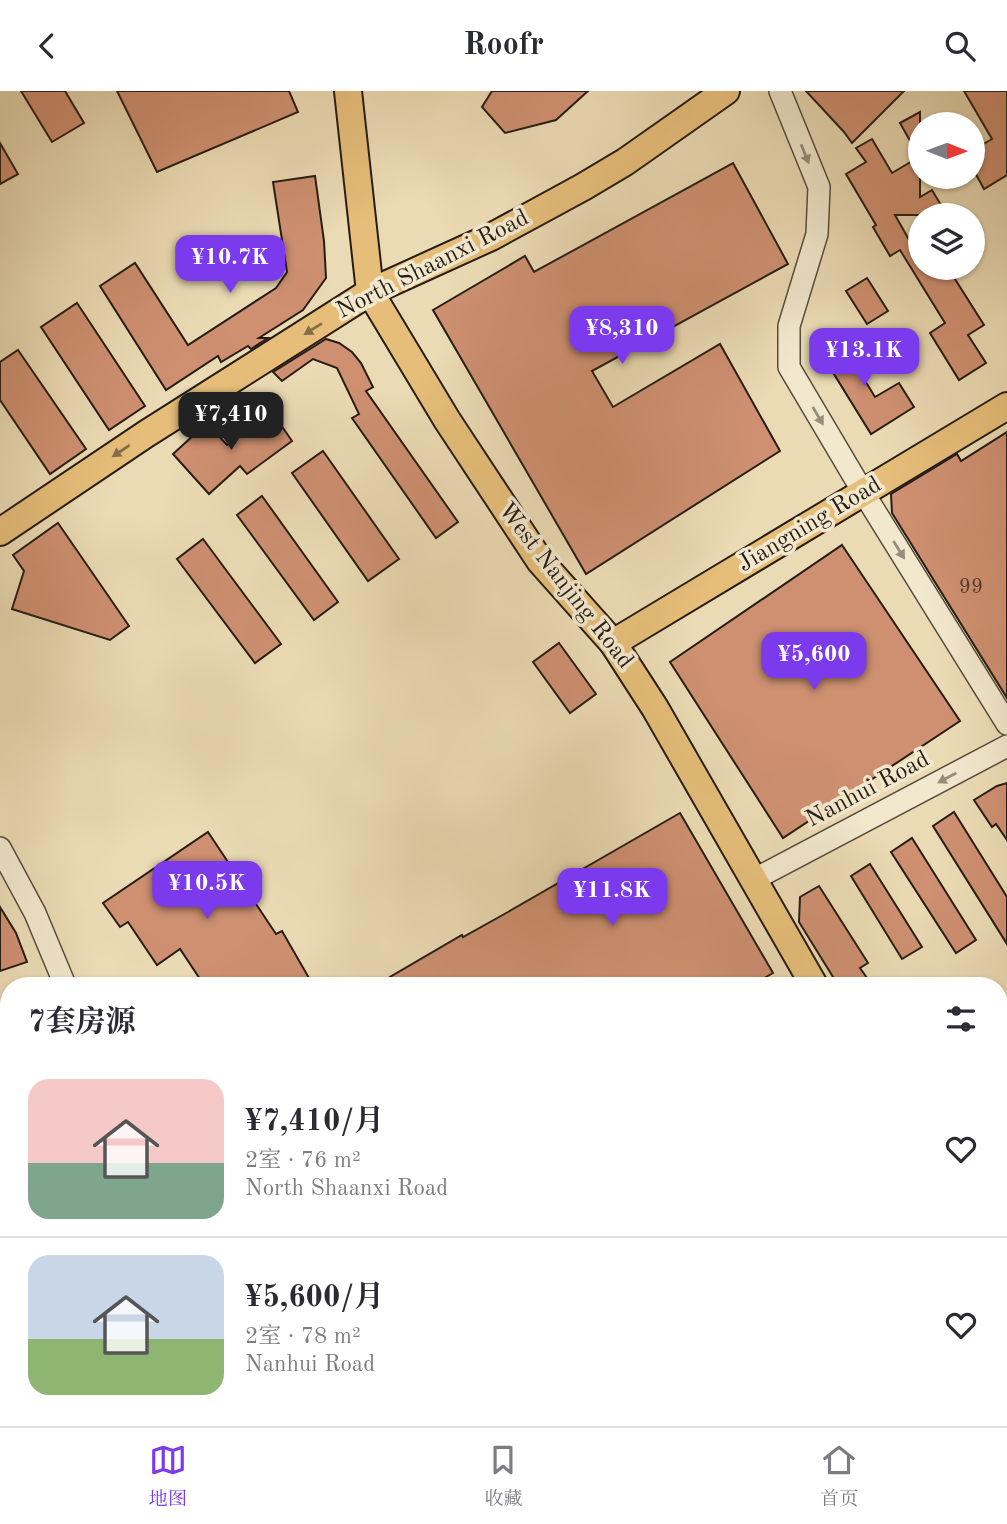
<!DOCTYPE html>
<html lang="zh">
<meta charset="utf-8">
<style>
body{margin:0;font-family:"Old Standard TT","Noto Serif SC",serif;background:#f2f2f3;color:#2b2b33;height:100vh;display:flex;flex-direction:column;font-size:26px;white-space:nowrap}
*{box-sizing:border-box;margin:0}
p{font-size:23px;color:#7c7c81}
.icon{flex:none;width:38px;height:38px;fill:none;stroke:currentColor;stroke-width:2;stroke-linecap:round;stroke-linejoin:round}
.map{position:relative;flex:1;overflow:hidden}
.panel{position:absolute;left:0px;top:886px;width:1008px;height:450px;display:flex;flex-direction:column;background:#fff;border-radius:28px 28px 0 0;box-shadow:0 2px 5px #0004}
.panel>*{flex:none}
.needle{width:46px;rotate:91deg}
.buttons{position:absolute;left:908px;top:21px;display:grid;gap:14px}
.buttons a{display:grid;place-items:center;width:77px;height:77px;border-radius:50%;background:#fff;box-shadow:0 2px 5px #0004;font-size:35px}
.price{position:absolute;translate:-50% -60px;padding:0 16px;border-radius:14px;background:#7c3aed;color:#fff;font-size:23px;line-height:46px;filter:drop-shadow(0 2px 4px #0008)}
.price::after{content:'';position:absolute;left:50%;top:42px;width:21px;height:16px;margin-left:-10px;background:inherit;clip-path:polygon(0 0,100% 0,50% 100%)}
.price.selected{background:#222;color:#fff}
ul{padding:0;list-style:none}
li{display:flex;align-items:center;gap:21px;height:175px;padding:0 28px}
li+li{border-top:2px solid #e1e1e2}
li span{display:grid;place-items:center;flex:none;width:196px;height:140px;border-radius:21px;color:#555}
li>.icon{margin-inline-start:auto}
span .icon{width:84px;height:84px;fill:#fffc;stroke-width:1}
li b{font-size:30px}
h2{display:flex;justify-content:space-between;align-items:center;height:84px;padding:0 28px;font-size:30px}
header{display:flex;justify-content:space-between;align-items:center;height:91px;padding:0 28px;background:#fff;font-size:32px;font-weight:800}
.menu{display:flex;justify-content:space-around;align-items:center;height:98px;border-top:2px solid #e1e1e2;background:#fff;font-size:19px;color:#7c7c81}
.menu a{display:grid;justify-items:center;gap:4px}
.menu .selected{color:#7c3aed}
.map>svg:first-child{display:block}
.building{fill:#ce9071;stroke:#271d16;stroke-width:2}
.lines{fill:none;stroke-linecap:round;stroke-linejoin:round}
.minor-casing{stroke:#584c3e;stroke-width:24}
.major-casing{stroke:#271d16;stroke-width:30}
.minor{stroke:#f2e8ce;stroke-width:21}
.major{stroke:#e6be7a;stroke-width:26}
.oneway{fill:#978d7b}
.oneway2{fill:#866e48}
.labels{text-anchor:middle;dominant-baseline:central;stroke-width:7;stroke-linejoin:round;paint-order:stroke}
.number-label{font-size:21px;fill:#513a2d}
.street-label{font-size:24px;fill:#271d16;stroke:#f2e8ce}
</style>
<header><svg class="icon" aria-label="back" viewBox="0 0 24 24"><path d="M15 5l-7 7 7 7"/></svg>Roofr<svg class="icon" aria-label="search" viewBox="0 0 24 24"><circle cx="10" cy="10" r="6"/><path d="M15 15l6 6"/></svg></header>
<div class="map">
<svg width="1007" height="1335" viewBox="0 0 1007 1335">
<rect width="100%" height="100%" fill="#ebdbb4"/>
<filter id="stains"><feTurbulence type="fractalNoise" baseFrequency=".00286" numOctaves="4"/><feColorMatrix values="0 0 0 0 .2 0 0 0 0 .09 0 0 0 0 .02 0 0 0 .5 -.17"/></filter>
<radialGradient id="worn" r=".72"><stop offset=".6" stop-color="#630" stop-opacity="0"/><stop offset="1" stop-color="#630" stop-opacity=".3"/></radialGradient>
<g class="building">
<polygon points="21,0 65,0 84,32 52,51"/>
<polygon points="117,0 289,0 298,21 157,81"/>
<polygon points="492,0 588,0 556,29 505,42 482,16"/>
<polygon points="806,0 904,0 852,52 844,41"/>
<polygon points="964,0 1007,0 1007,84 984,98 973,78 973,59 992,48"/>
<polygon points="920,21 920,106 932,99 947,124 895,124 920,168 920,177 948,177 984,234 968,244 986,272 959,289 930,242 945,232 900,159 890,165 873,136 876,134 846,83 866,71 856,57 872,48 892,82 919,66 900,32"/>
<polygon points="0,52 18,83 0,93"/>
<polygon points="733,72 788,173 592,280 613,316 720,253 780,360 586,483 433,219 525,165 534,181"/>
<polygon points="315,85 324,150 326,187 303,219 259,247 268,247 251,258 248,255 221,271 218,265 166,299 100,195 135,172 188,254 276,197 287,181 273,91"/>
<polygon points="867,187 888,220 867,233 846,200"/>
<polygon points="77,212 145,315 109,339 41,236"/>
<polygon points="836,242 875,306 899,292 914,316 871,343 816,254"/>
<polygon points="326,248 339,252 352,261 361,272 373,296 366,300 458,431 436,447 352,327 359,323 337,277 313,268 282,290 273,281"/>
<polygon points="18,259 86,358 50,383 0,309 0,271"/>
<polygon points="272,321 292,350 247,383 240,375 209,403 173,363 207,332 227,354"/>
<polygon points="1007,341 1007,607 892,422 891,403 957,363 961,370"/>
<polygon points="323,360 399,468 368,490 292,382"/>
<polygon points="262,405 338,511 314,529 237,424"/>
<polygon points="58,432 129,535 110,549 12,518 24,480 13,464"/>
<polygon points="203,448 281,553 255,572 177,468"/>
<polygon points="842,454 960,630 783,747 670,571"/>
<polygon points="559,552 596,603 570,622 533,571"/>
<polygon points="1007,692 1007,749 996,733 992,736 974,709 997,695"/>
<polygon points="954,721 1007,806 1007,853 933,735"/>
<polygon points="680,722 773,882 752,894 394,894 390,886 462,844 463,846 508,821"/>
<polygon points="208,741 276,843 282,840 313,894 204,894 180,858 157,874 128,831 120,836 103,812"/>
<polygon points="912,747 976,849 956,862 891,761"/>
<polygon points="870,773 922,856 902,868 851,785"/>
<polygon points="819,795 868,872 860,877 872,894 838,894 799,831 800,806"/>
<polygon points="0,816 16,842 27,871 0,880"/>
</g>
<g class="lines">
<g class="minor-casing">
<g id="minor">
<polyline points="780,0 819,96 817,143 789,235 789,276 863,401 1007,633"/>
<polyline points="0,757 35,822 65,894"/>
<polyline points="753,789 1007,655"/>
<polyline points="999,1223 1007,1220"/>
<polyline points="187,1326 188,1335"/>
<polyline points="814,1326 819,1335"/>
<polyline points="976,1326 980,1335"/>
<polyline points="108,1335 134,1326"/>
</g>
</g>
<g class="major-casing">
<g id="major">
<polyline points="348,0 370,201 447,329 540,470 613,552 655,617 814,894"/>
<polyline points="0,441 146,343 370,201 491,146 583,96 625,71 726,0"/>
<polyline points="613,552 1007,315"/>
<polyline points="999,1089 1007,1096"/>
</g>
</g>
<use href="#minor" class="minor"/>
<use href="#major" class="major"/>
</g>
<defs><path id="oneway-solid" d="M-6-.8H1V-3.2L6.5 0L1 3.2V.8H-6Z" transform="scale(1.75)"/></defs>
<g class="oneway">
<use href="#oneway-solid" transform="translate(805 63) rotate(68)"/>
<use href="#oneway-solid" transform="translate(818 325) rotate(60)"/>
<use href="#oneway-solid" transform="translate(899 459) rotate(58)"/>
<use href="#oneway-solid" transform="translate(947 687) rotate(152)"/>
</g>
<g class="oneway2">
<use href="#oneway-solid" transform="translate(313 238) rotate(148)"/>
<use href="#oneway-solid" transform="translate(121 360) rotate(146)"/>
</g>
<g class="labels">
<g class="number-label">
<text x="971" y="496">99</text>
</g>
<g class="street-label">
<text transform="translate(433 174) rotate(-27)">North Shaanxi Road</text>
<text transform="translate(810 434) rotate(-31)">Jiangning Road</text>
<text transform="translate(565 495) rotate(52)">West Nanjing Road</text>
<text transform="translate(868 699) rotate(-28)">Nanhui Road</text>
</g>
</g>
<rect width="100%" height="100%" filter="url(#stains)"/>
<rect width="100%" height="100%" fill="url(#worn)"/>
</svg>
<div class="buttons">
<a><svg class="needle" viewBox="-14 -14 28 28"><path d="M0-13l5 13h-10z" fill="#e53935"/><path d="M0 13l5-13h-10z" fill="#7c7c81"/></svg></a>
<a><svg class="icon" aria-label="layers" viewBox="0 0 24 24"><path d="M12 4l9 5-9 5-9-5zM3 14l9 5 9-5"/></svg></a>
</div>
<b class="price" style="left:230px;top:204px">¥10.7K</b>
<b class="price" style="left:622px;top:275px">¥8,310</b>
<b class="price" style="left:864px;top:297px">¥13.1K</b>
<b class="price selected" style="left:231px;top:361px">¥7,410</b>
<b class="price" style="left:814px;top:601px">¥5,600</b>
<b class="price" style="left:207px;top:830px">¥10.5K</b>
<b class="price" style="left:612px;top:837px">¥11.8K</b>
<section class="panel">
<h2>7套房源<svg class="icon" aria-label="filters" viewBox="0 0 24 24"><path d="M4 7h16M4 17h16"/><circle cx="9" cy="7" r="2"/><circle cx="15" cy="17" r="2"/></svg></h2>
<ul>
<li><span style="background:linear-gradient(#f6c9c9 60%,#7fa58c 0)"><svg class="icon" aria-label="home" viewBox="0 0 24 24"><path d="M3 11l9-7 9 7M6 9v11h12V9"/></svg></span><div><b>¥7,410/月</b><p>2室 · 76 m²</p><p>North Shaanxi Road</p></div><svg class="icon" aria-label="heart" viewBox="0 0 24 24"><path d="M12 20l-8-8c-3-5 5-10 8-4 3-6 11-1 8 4z"/></svg></li>
<li><span style="background:linear-gradient(#c9d6e8 60%,#8fb573 0)"><svg class="icon" aria-label="home" viewBox="0 0 24 24"><path d="M3 11l9-7 9 7M6 9v11h12V9"/></svg></span><div><b>¥5,600/月</b><p>2室 · 78 m²</p><p>Nanhui Road</p></div><svg class="icon" aria-label="heart" viewBox="0 0 24 24"><path d="M12 20l-8-8c-3-5 5-10 8-4 3-6 11-1 8 4z"/></svg></li>
</ul>
</section>
</div>
<nav class="menu">
<a class="selected"><svg class="icon" aria-label="map" viewBox="0 0 24 24"><path d="M3 6l6-2 6 2 6-2v14l-6 2-6-2-6 2zM9 4v14M15 6v14"/></svg>地图</a>
<a><svg class="icon" aria-label="saved" viewBox="0 0 24 24"><path d="M7 4h10v16l-5-4-5 4z"/></svg>收藏</a>
<a><svg class="icon" aria-label="home" viewBox="0 0 24 24"><path d="M3 11l9-7 9 7M6 9v11h12V9"/></svg>首页</a>
</nav>
